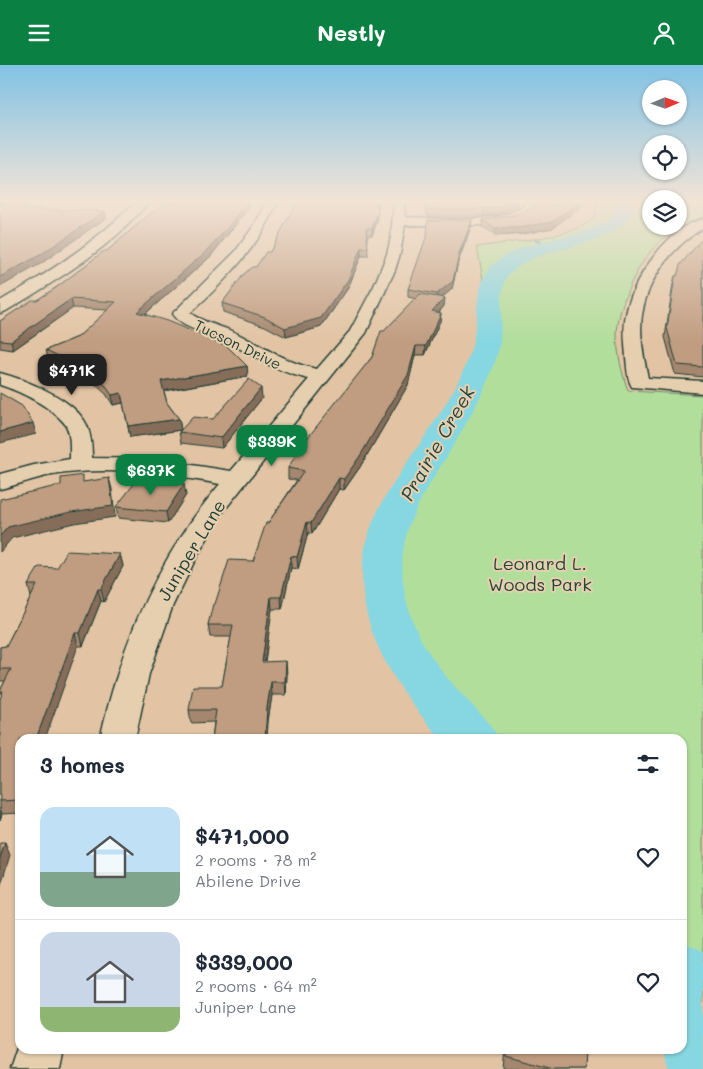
<!DOCTYPE html>
<meta charset="utf-8">
<style>
body{margin:0;font-family:Mali,sans-serif;background:#f6f6f7;color:#1f2937;height:100vh;display:flex;flex-direction:column;font-size:19px;white-space:nowrap}
*{box-sizing:border-box;margin:0}
p{font-size:16px;color:#747a83}
.icon{flex:none;width:28px;height:28px;fill:none;stroke:currentColor;stroke-width:2;stroke-linecap:round;stroke-linejoin:round}
.map{position:relative;flex:1;overflow:hidden}
.panel{position:absolute;left:15px;top:669px;width:672px;height:320px;display:flex;flex-direction:column;background:#fff;border-radius:15px;box-shadow:0 1px 4px #0004}
.panel>*{flex:none}
.needle{width:32px;rotate:88deg}
.buttons{position:absolute;left:642px;top:15px;display:grid;gap:10px}
.buttons a{display:grid;place-items:center;width:45px;height:45px;border-radius:50%;background:#fff;box-shadow:0 1px 4px #0004;font-size:25px}
.price{position:absolute;translate:-50% -42px;padding:0 11px;border-radius:10px;background:#0b8043;color:#fff;font-size:16px;line-height:32px;filter:drop-shadow(0 1px 2px #0008)}
.price::after{content:'';position:absolute;left:50%;top:30px;width:15px;height:11px;margin-left:-8px;background:inherit;clip-path:polygon(0 0,100% 0,50% 100%)}
.price.current{background:#222;color:#fff}
ul{padding:0;list-style:none}
li{display:flex;align-items:center;gap:15px;height:125px;padding:0 25px}
li+li{border-top:1px solid #e0e1e3}
li span{display:grid;place-items:center;flex:none;width:140px;height:100px;border-radius:15px;color:#555}
li>.icon{margin-inline-start:auto}
span .icon{width:60px;height:60px;fill:#fffc;stroke-width:1}
li b{font-size:21px}
h2{display:flex;justify-content:space-between;align-items:center;height:60px;padding:0 25px;font-size:21px}
header{display:flex;justify-content:space-between;align-items:center;height:65px;padding:0 25px;background:#0b8043;color:#fff;font-size:22px;font-weight:800}
.map>svg:first-child{display:block}
.green{fill:#b2de9c;stroke:#688e68}
.lines{fill:none;stroke-linecap:round;stroke-linejoin:round}
.stream{fill:#5d999c;fill-rule:evenodd}
.river{fill:#86d7e1;fill-rule:evenodd}
.minor-casing{stroke:#1f3d34;stroke-width:3}
.minor{fill:#e6cfaf;fill-rule:evenodd}
.wall{fill:#a5866e;stroke:#1f3d34}
.shaded-wall{fill:#866d5a;stroke:#1f3d34}
.building{fill:#c09c80;stroke:#1f3d34}
.labels{text-anchor:middle;dominant-baseline:central;stroke-width:4;stroke-linejoin:round;paint-order:stroke}
.far-street-label{font-size:15px;fill:#1f3d34;stroke:#e6cfaf}
.street-label{font-size:18px;fill:#1f3d34;stroke:#e6cfaf}
.park-label{font-size:18px;fill:#264539;stroke:#e6cfaf}
.water-label{font-size:19px;font-style:italic;fill:#24453d;stroke:#e6cfaf}
</style>
<header><svg class="icon" aria-label="menu" viewBox="0 0 24 24"><path d="M4 6h16M4 12h16M4 18h16"/></svg>Nestly<svg class="icon" aria-label="person" viewBox="0 0 24 24"><circle cx="12" cy="8" r="4"/><path d="M4 21q1-7 8-7t8 7"/></svg></header>
<div class="map">
<svg width="703" height="1004" viewBox="0 0 703 1004">
<rect width="100%" height="100%" fill="#e2c4a4"/>
<filter id="ink" filterUnits="userSpaceOnUse"><feTurbulence type="fractalNoise" baseFrequency=".02" numOctaves="2"/><feDisplacementMap in="SourceGraphic" scale="10" xChannelSelector="R" yChannelSelector="G"/><feConvolveMatrix kernelMatrix="1 2 1 2 8 2 1 2 1" color-interpolation-filters="sRGB"/></filter>
<g filter="url(#ink)">
<path class="green" d="M597,137H651V161H679V137H703V151C690,157 675,165 663,174C639,193 618,239 617,269C617,289 622,308 628,326L703,330V938H683L682,674H461L417,632L369,528L376,462L427,375L457,331L479,272L484,219L477,182C504,178 570,172 589,157C596,152 597,145 597,137Z"/>
<g class="lines">
<g class="stream">
<polygon points="535,174 549,179 550,180 547,181 534,176"/>
<polygon points="703,946 703,958 695,959 691,957 689,953 691,949"/>
</g>
<g class="river">
<path d="M612,137H629L633,148C605,188 545,176 510,208C498,219 502,261 500,278C498,289 494,300 490,310C478,339 462,366 446,393C431,417 413,443 406,471C396,510 407,553 428,586C439,604 454,621 468,636C480,649 491,659 499,674H441C381,606 333,525 383,436C408,392 441,354 462,308C469,295 473,280 475,265C478,244 476,218 492,201C522,169 588,179 615,148Z"/>
<polygon points="682,877 703,886 703,1004 670,1004 666,995 665,984 682,984"/>
</g>
<g class="minor-casing">
<g id="minor">
<path d="M136,137H148C115,181 52,218 6,246L0,248V236C49,208 95,177 136,137Z"/>
<path d="M267,137H278C258,183 226,215 190,248C203,258 222,261 236,268C264,282 286,298 317,304L350,266L374,221L387,189L391,172L394,137H404L405,152C438,153 498,160 525,141L523,137H533L537,142C517,167 435,160 405,160L400,189L395,205L366,268L222,448L196,493L173,540L149,609L135,674H100C105,653 110,631 117,611C137,542 174,473 220,419C164,409 109,401 52,410C34,413 18,420 0,424V409L34,400L70,394C70,383 71,368 65,359C52,342 20,326 0,320V308C26,315 69,332 84,355C91,366 92,380 92,393L153,394L231,406L309,314C273,306 255,291 224,275C208,267 183,265 172,249L235,187L255,159Z"/>
<path d="M703,154V163C672,182 647,214 642,250C639,271 644,293 648,313L703,316V328L632,322C627,314 627,302 626,292C625,278 623,264 626,250C632,215 667,163 703,154Z"/>
<polygon points="20,974 20,984 64,984 60,1004 10,1004"/>
</g>
</g>
<use href="#minor" class="minor"/>
</g>
<g class="wall">
<polygon points="167,137 250,137 248,143 233,163 210,192 145,249 247,301 248,311 164,326 167,338 179,354 181,365 130,372 123,338 113,340 106,329 86,311 83,312 48,294 46,285 78,272 108,245 73,243 13,285 0,283 0,256 37,235 57,222 107,186"/>
<polygon points="424,137 519,137 518,142 499,149 484,151 428,151"/>
<polygon points="554,137 584,137 584,140 552,163 523,169 495,171 482,162 483,155 514,150 557,140"/>
<polygon points="379,138 379,144 377,144 378,154 372,170 367,170 368,191 361,191 348,223 321,262 286,272 265,261 223,247 222,238 270,187 295,140"/>
<polygon points="472,155 471,162 458,197 452,224 442,232 444,241 439,247 441,248 440,256 425,290 415,290 408,320 360,402 344,425 339,424 312,469 308,468 298,504 291,503 282,544 272,544 265,597 287,609 286,630 272,630 268,656 267,674 212,674 214,657 191,658 189,645 222,621 231,572 210,572 208,560 215,539 253,496 268,458 297,415 288,414 288,403 372,292 384,266 416,234 408,232 408,224"/>
<polygon points="703,174 703,312 675,309 665,272 673,219 675,211 677,211"/>
<polygon points="262,333 222,383 181,378 179,367 213,354"/>
<polygon points="186,430 168,458 118,453 116,442"/>
<polygon points="120,489 123,501 104,537 101,536 83,581 78,581 20,674 20,748 2,749 0,755 0,634 2,630 0,626 5,616 0,616 0,582 6,581 31,532 28,520 57,503"/>
<polygon points="505,984 585,984 584,1004 508,1004 503,1003"/>
</g>
<g class="shaded-wall">
<polygon points="0,137 7,137 0,141"/>
<polygon points="25,137 26,137 26,151 25,144"/>
<polygon points="248,137 250,137 248,143 233,163 210,192 138,255 137,247"/>
<polygon points="517,137 519,137 518,142 499,149 484,151 484,144"/>
<polygon points="580,137 584,137 584,140 552,163 523,169 495,171 495,164"/>
<polygon points="105,146 106,153 42,198 0,222 0,212"/>
<polygon points="378,147 378,154 372,170 372,163"/>
<polygon points="472,155 471,162 458,197 452,224 437,237 437,229 459,189"/>
<polygon points="361,183 361,191 348,223 321,262 286,272 285,263"/>
<polygon points="445,233 444,241 432,255 432,246"/>
<polygon points="71,234 73,243 13,285 11,276"/>
<polygon points="441,248 440,256 425,290 426,281"/>
<polygon points="416,281 415,290 408,320 360,402 344,425 344,414"/>
<polygon points="84,301 86,311 83,312 81,302"/>
<polygon points="247,301 248,311 162,326 161,316"/>
<polygon points="261,323 262,333 222,383 221,373"/>
<polygon points="121,328 123,338 113,340 112,330"/>
<polygon points="179,354 181,365 130,372 128,361"/>
<polygon points="33,358 36,369 0,378 0,367"/>
<polygon points="109,413 112,424 115,452 74,458 12,473 0,487 0,471 8,462"/>
<polygon points="339,413 339,424 312,469 311,458"/>
<polygon points="184,419 186,430 168,458 166,447"/>
<polygon points="307,457 308,468 298,504 297,492"/>
<polygon points="120,489 123,501 104,537 101,524"/>
<polygon points="291,491 291,503 282,544 281,532"/>
<polygon points="98,524 101,536 83,581 80,568"/>
<polygon points="271,532 272,544 263,609 262,597"/>
<polygon points="75,568 78,581 45,674 36,674"/>
<polygon points="286,596 287,609 286,630 285,617"/>
<polygon points="271,617 272,630 268,656 267,674 265,674 267,643"/>
<polygon points="0,743 2,749 0,755"/>
<polygon points="5,778 10,790 0,823 0,793"/>
</g>
<g class="building">
<polygon points="15,137 25,137 25,144 105,146 40,190 0,212 0,146"/>
<polygon points="167,137 248,137 233,156 209,184 137,247 167,256 227,281 247,301 161,316 167,338 179,354 128,361 121,328 112,330 104,319 84,301 81,302 46,285 78,272 116,237 71,234 11,276 0,275 0,256 32,235 37,235 57,222 104,186 107,186 152,147 155,147"/>
<polygon points="295,137 379,137 379,138 376,138 378,147 372,163 366,163 368,183 361,183 348,215 321,253 285,263 265,252 222,238 244,209 252,202 256,202 266,187 270,187 295,140"/>
<polygon points="426,137 517,137 500,142 484,144 428,144"/>
<polygon points="560,137 580,137 553,156 524,162 495,164 483,155 514,150 528,145 538,138 564,141"/>
<polygon points="428,155 472,155 459,189 453,216 437,229 408,224 427,170"/>
<polygon points="702,174 703,174 703,302 677,300 667,263 675,211 677,211 680,200"/>
<polygon points="420,229 445,233 432,246 441,248 426,281 416,281 408,310 360,391 344,414 339,413 311,458 307,457 297,492 291,491 281,532 271,532 262,597 286,596 285,617 271,617 267,643 265,674 212,674 216,645 189,645 193,621 222,621 233,560 208,560 213,539 215,539 229,495 253,496 266,458 268,458 304,406 288,403 301,381 372,292 381,266 384,266"/>
<polygon points="249,314 261,323 221,373 179,367 193,352 213,354"/>
<polygon points="0,328 22,341 33,358 0,367"/>
<polygon points="83,410 83,417 109,413 113,441 71,447 8,462 0,471 0,460 1,460 0,456 0,434 61,420 61,413"/>
<polygon points="137,415 184,419 166,447 116,442"/>
<polygon points="67,486 120,489 101,524 98,524 80,568 75,568 36,674 20,674 20,735 0,736 0,634 3,626 0,626 11,604 0,604 0,582 6,581 37,520 28,520 39,502 57,503"/>
<polygon points="0,778 5,778 0,793"/>
<polygon points="506,984 585,984 584,1004 553,1004 506,991"/>
</g>
</g>
<linearGradient id="sky" x2="0" y2="1"><stop stop-color="#81c2e5"/><stop offset="0.49" stop-color="#f2e4d6"/><stop offset="1" stop-color="#f2e4d6" stop-opacity="0"/></linearGradient>
<rect width="703" height="277" fill="url(#sky)"/>
<g class="labels">
<g class="far-street-label">
<text transform="translate(238 279) rotate(26)">Tucson Drive</text>
</g>
<g class="street-label">
<text transform="translate(191 485) rotate(-59)">Juniper Lane</text>
</g>
<g class="park-label">
<text x="540" y="498">Leonard L.<tspan x="540" dy="21">Woods Park</tspan></text>
</g>
<g class="water-label">
<text transform="translate(437 378) rotate(-60)">Prairie Creek</text>
</g>
</g>
</svg>
<div class="buttons">
<a><svg class="needle" viewBox="-14 -14 28 28"><path d="M0-13l5 13h-10z" fill="#e53935"/><path d="M0 13l5-13h-10z" fill="#747a83"/></svg></a>
<a><svg class="icon" aria-label="locate" viewBox="0 0 24 24"><circle cx="12" cy="12" r="6"/><path d="M12 2v4M12 18v4M2 12h4M18 12h4"/></svg></a>
<a><svg class="icon" aria-label="layers" viewBox="0 0 24 24"><path d="M12 4l9 5-9 5-9-5zM3 14l9 5 9-5"/></svg></a>
</div>
<b class="price current" style="left:72px;top:331px">$471K</b>
<b class="price" style="left:272px;top:402px">$339K</b>
<b class="price" style="left:151px;top:431px">$637K</b>
<section class="panel">
<h2>3 homes<svg class="icon" aria-label="filters" viewBox="0 0 24 24"><path d="M4 7h16M4 17h16"/><circle cx="9" cy="7" r="2"/><circle cx="15" cy="17" r="2"/></svg></h2>
<ul>
<li><span style="background:linear-gradient(#bfe0f5 65%,#7fa58c 0)"><svg class="icon" aria-label="home" viewBox="0 0 24 24"><path d="M3 11l9-7 9 7M6 9v11h12V9"/></svg></span><div><b>$471,000</b><p>2 rooms · 78 m²</p><p>Abilene Drive</p></div><svg class="icon" aria-label="heart" viewBox="0 0 24 24"><path d="M12 20l-8-8c-3-5 5-10 8-4 3-6 11-1 8 4z"/></svg></li>
<li><span style="background:linear-gradient(#c9d6e8 75%,#8fb573 0)"><svg class="icon" aria-label="home" viewBox="0 0 24 24"><path d="M3 11l9-7 9 7M6 9v11h12V9"/></svg></span><div><b>$339,000</b><p>2 rooms · 64 m²</p><p>Juniper Lane</p></div><svg class="icon" aria-label="heart" viewBox="0 0 24 24"><path d="M12 20l-8-8c-3-5 5-10 8-4 3-6 11-1 8 4z"/></svg></li>
</ul>
</section>
</div>
